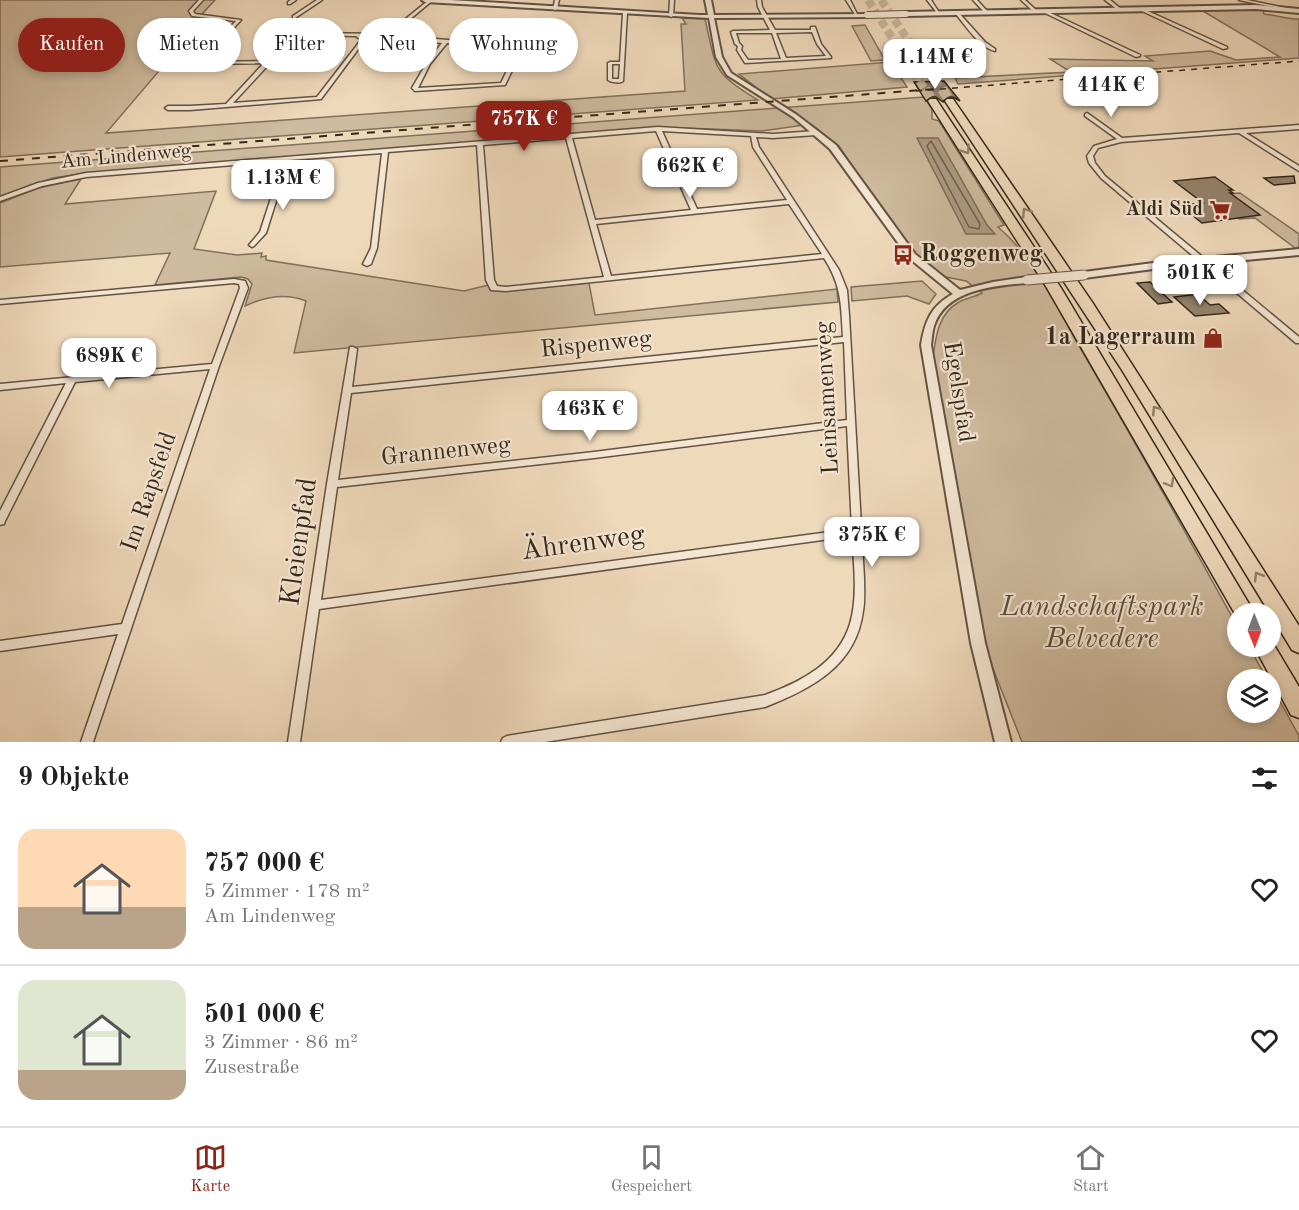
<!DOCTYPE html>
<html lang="de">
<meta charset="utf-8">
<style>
body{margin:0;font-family:"Old Standard TT",serif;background:#f6f6f6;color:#202124;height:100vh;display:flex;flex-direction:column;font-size:22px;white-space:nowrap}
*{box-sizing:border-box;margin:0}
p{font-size:20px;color:#757577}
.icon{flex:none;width:33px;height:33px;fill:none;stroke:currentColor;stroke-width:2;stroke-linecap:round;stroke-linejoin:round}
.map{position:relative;height:742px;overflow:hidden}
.sheet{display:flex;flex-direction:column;background:#fff;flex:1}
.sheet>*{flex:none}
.guide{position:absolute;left:18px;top:18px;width:600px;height:54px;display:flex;gap:12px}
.needle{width:39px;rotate:179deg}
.fabs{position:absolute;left:1227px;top:603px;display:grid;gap:12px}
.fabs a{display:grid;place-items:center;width:54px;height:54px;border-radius:50%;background:#fff;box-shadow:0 3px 9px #0003;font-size:30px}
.price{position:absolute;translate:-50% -51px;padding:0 14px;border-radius:12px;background:#fff;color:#222;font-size:20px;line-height:39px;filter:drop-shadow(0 2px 3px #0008)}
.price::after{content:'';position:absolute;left:50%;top:36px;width:18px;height:14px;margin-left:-9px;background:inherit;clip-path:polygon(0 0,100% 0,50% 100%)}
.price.on{background:#8f2418;color:#fff}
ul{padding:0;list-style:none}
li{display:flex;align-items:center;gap:18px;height:150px;padding:0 18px}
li+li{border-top:2px solid #e0e0e0}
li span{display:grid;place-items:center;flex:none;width:168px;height:120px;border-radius:18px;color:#555}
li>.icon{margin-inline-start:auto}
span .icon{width:72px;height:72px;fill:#fffc;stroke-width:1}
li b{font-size:26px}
h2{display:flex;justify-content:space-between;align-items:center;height:72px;padding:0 18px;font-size:26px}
.pill{padding:0 21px;border-radius:27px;background:#fff;box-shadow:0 3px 9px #0003;font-size:21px;line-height:54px}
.pill.on{background:#8f2418;color:#fff}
.menu{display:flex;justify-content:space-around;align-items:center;height:84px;border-top:2px solid #e0e0e0;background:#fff;font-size:16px;color:#757577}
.menu a{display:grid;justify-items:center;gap:3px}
.menu .on{color:#8f2418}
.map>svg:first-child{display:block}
.green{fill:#cfbb9f;stroke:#81705c;stroke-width:1.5}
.water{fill:#af9c84;stroke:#7d6d59;stroke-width:1.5}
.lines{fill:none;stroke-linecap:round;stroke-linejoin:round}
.shore{stroke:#71614e;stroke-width:1.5}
.building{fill:#95836d;stroke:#332619;stroke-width:1.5}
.motorway-tunnel-far1{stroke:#c9b59b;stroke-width:8;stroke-dasharray:8 4;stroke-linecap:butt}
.motorway-tunnel{stroke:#c9b59b;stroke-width:10;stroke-dasharray:10 5;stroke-linecap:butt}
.minor-casing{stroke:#625342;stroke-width:3}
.tertiary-casing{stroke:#625342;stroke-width:4}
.motorway-casing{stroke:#332619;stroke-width:3}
.minor{fill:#f5e6d3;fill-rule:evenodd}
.tertiary{fill:#f5e6d3;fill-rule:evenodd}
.motorway{fill:#efd9bb;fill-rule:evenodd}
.rail-far1{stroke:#332619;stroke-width:1.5;stroke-dasharray:6 6;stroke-linecap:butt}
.rail{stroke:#332619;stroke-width:2;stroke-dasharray:8 8;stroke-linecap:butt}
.tertiary-bridge-far1-casing{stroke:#625342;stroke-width:8;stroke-linecap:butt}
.tertiary-bridge-casing{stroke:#625342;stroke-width:11;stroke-linecap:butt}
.tertiary-bridge-far1{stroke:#f5e6d3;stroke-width:6}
.tertiary-bridge{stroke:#f5e6d3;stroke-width:9}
.oneway{stroke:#91806a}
.labels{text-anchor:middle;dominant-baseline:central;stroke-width:4.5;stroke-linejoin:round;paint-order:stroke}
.far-street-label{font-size:20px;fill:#332619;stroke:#f5e6d3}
.far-poi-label{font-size:20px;font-weight:bold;fill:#332619;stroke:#f5e6d3;text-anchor:end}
.poi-label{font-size:24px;font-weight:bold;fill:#332619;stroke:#f5e6d3;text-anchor:start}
.street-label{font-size:24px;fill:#332619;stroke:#f5e6d3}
.near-street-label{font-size:28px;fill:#332619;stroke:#f5e6d3}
.near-park-label{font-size:28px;font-style:italic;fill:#5a4b3a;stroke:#f5e6d3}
</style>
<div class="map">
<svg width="1299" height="742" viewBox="0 0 1299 742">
<rect width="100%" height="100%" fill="#efd9bb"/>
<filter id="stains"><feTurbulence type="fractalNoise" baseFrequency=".00333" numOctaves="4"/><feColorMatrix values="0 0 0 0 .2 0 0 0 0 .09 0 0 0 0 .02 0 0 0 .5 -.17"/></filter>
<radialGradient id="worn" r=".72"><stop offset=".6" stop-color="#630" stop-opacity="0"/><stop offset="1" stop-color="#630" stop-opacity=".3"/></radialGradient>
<g class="green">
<path d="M0,0H215L203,13L200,23L106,133L685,91L681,24H686L682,18L705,19C717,70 711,71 758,100L0,157Z"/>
<path d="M1262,9L1271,10H1263L1264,14C1276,15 1287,19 1299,19V58L958,84L955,78L1071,72L1050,59L1153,61L1145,56L1210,51L1236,60L1280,57L1201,10Z"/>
<polygon points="865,25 885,60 871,61 852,26"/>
<polygon points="891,62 907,87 771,99 739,74"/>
<path d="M924,97L932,109V119L939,121L1004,225L998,227C1035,258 1057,309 1082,351C1135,442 1186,533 1237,626L1238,646L1249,647L1267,679L1238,680V712H1270L1271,685L1299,736V742H1022L988,656L933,357C936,336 938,314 959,302C966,298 975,297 982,293L966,281L946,277L922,262L901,240L839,146L811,124L762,131L658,127L86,173L53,178L0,196V167Z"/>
<path d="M81,179L65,204L216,191L194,249L237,255L262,253L261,257L266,256V260L464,291L488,285L492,289L504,291L589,283L595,315L837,289L838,302L294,353L306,301C286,293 264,297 245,306L252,284L248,279L241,277L155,285L170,253L0,267V203L38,188Z"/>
<polygon points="1240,193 1299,234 1299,247 1295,248 1255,218 1239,219 1236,217 1259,215 1203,196"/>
<polygon points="922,281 936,294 929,304 907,296 852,301 851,287"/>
</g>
<polygon class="water" points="917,138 938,138 987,225 995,234 966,234"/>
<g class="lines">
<polygon class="shore" points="931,141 980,224 979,229 969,227 927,146"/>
</g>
<g class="building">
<polygon points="944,81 960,101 953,97 945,97 943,102 936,97 930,97 926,101 914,82"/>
<polygon points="1294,176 1295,183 1274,185 1264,178"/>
<polygon points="1215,177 1233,190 1229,190 1233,193 1230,193 1260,215 1202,223 1180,205 1203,203 1174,181"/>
<polygon points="1150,282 1172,302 1158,304 1137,283"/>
<polygon points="1198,294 1210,305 1219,304 1229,313 1195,316 1174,297"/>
</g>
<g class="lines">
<g class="motorway-tunnel-far1">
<polyline points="868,0 926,91"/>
<polyline points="881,0 943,91"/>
</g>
<g class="motorway-tunnel">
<polyline points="925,89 933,101"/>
<polyline points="942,89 950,101"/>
</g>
<g class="minor-casing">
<g id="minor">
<polygon points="199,0 203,0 193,11 195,14 241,20 219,44 215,43 236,21 192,16 189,11"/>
<polygon points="291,0 296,0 290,4 288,4 288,2"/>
<polygon points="317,0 322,0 295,18 293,18 293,16"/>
<path d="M429,0H433L391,35L459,41L475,28H477V30L464,42L520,46L531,33H535V35L523,48L505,85L415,91L412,88L426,64L442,43L395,39L388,37L385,39L383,38L384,36H361L365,40L321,99L190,110H168L165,108L168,106H190L226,104L264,63L204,64L202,63V62L267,61L307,33L387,34ZM308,35L356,36L361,40L317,97L233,103L270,63ZM447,43L518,48L501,83L418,88L430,64Z"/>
<polygon points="555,0 559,0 557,9 555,10 553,9"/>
<polygon points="670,0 674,0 673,16 671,17 669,16"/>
<path d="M757,0H761L762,7L775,30H811V27H815L821,44L831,57V58L745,63L737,50L738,46L735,44L731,32L733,31L770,30L758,7ZM812,32L817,44L826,56L786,58L776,33ZM736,33H772L781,59L748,60L741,50L742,46L739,43Z"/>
<polygon points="846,0 850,0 858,16 856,16"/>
<polygon points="927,0 931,0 940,14 938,14"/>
<polygon points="973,0 977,0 987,11 987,13 985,13"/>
<polygon points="1021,0 1025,0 1036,10 1036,12 1034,12"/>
<polygon points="1105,0 1110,0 1121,9 1118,10"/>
<polygon points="1239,0 1247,0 1285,8 1283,9"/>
<polygon points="1141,8 1227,47 1227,48 1223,49 1140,10"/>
<polygon points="1044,10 1140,55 1140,56 1136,57 1043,12"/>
<path d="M625,12L627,13L623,81C620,84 611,82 608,80V63L610,62H620L623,13ZM612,64H620L619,79H612Z"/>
<path d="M956,12H958L985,42L995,49V51C980,48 965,25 956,14Z"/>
<polygon points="1087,113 1122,138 1299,125 1299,129 1246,133 1299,166 1299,171 1239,133 1121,142 1098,148 1093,156 1095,163 1105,176 1299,337 1299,343 1296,343 1101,178 1089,163 1087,156 1094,146 1117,139 1085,116 1085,114"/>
<path d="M658,127L773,134L816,131L819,133L816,135L773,138L756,137L759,147L839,270L847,290L849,315L864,578C864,589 865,600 863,611C856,666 811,689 765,707L545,742H501L503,738L507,736L765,695C801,682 838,663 850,624C858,597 854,564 852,536L319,609L300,742H288L327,484L350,347H353L357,349L352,387L843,337C841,305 842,286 824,258L506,291L491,290L486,280L477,145L388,152L377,248L371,264L367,266L363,264L371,248L382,153L289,160L266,233L254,246L252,247L249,245L260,232L283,161L86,177L42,186L0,201V197L38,183L86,173ZM656,131L691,210L595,220L572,138ZM662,131L751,136L753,147L787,200L697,209ZM566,138L604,277L506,287L497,286L494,280L483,145ZM789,204L822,254L611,276L596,224ZM844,342L847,420L594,452L338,480L351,393ZM847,426L852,529L321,600L337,487L594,458Z"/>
<polygon points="234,279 245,281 248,288 219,366 93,742 81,742 118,634 0,651 0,641 122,624 210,369 75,382 5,521 4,524 0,525 0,511 66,383 0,390 0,384 212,364 240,288 239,284 234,283 0,304 0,300"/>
</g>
</g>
<g class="tertiary-casing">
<g id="tertiary">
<path d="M422,0H450L699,15H708L705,0H711L714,15L869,14L867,17L714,18L722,57L731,73L797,115L836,145L915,254L960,290L993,282L1027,277L1032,280L1027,283C995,286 946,289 934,326C932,332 932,339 931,345L985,643L1011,742H995L971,643L921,345C925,321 931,306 953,294L909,258L830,149L793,117L727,75L716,57L709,18L425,2Z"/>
<polygon points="1256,5 1299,9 1299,13 1256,9 906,16 903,14 906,12"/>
<polygon points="1299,249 1299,255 1161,268 1084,278 1079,275 1084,272 1161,262"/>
</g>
</g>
<g class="motorway-casing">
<g id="motorway">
<polygon points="930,99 936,99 1061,288 1255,614 1238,614 1238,619 1047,288 928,101"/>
<polygon points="947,99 953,99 1092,302 1299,626 1299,653 1292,650 1122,370 945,101"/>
<polygon points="1271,640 1299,687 1299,718 1291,715 1254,646 1270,646"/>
</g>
</g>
<use href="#minor" class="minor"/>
<use href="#tertiary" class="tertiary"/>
<use href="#motorway" class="motorway"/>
<polyline class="rail-far1" points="916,91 1299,61"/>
<polyline class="rail" points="0,161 935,89"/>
<g class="tertiary-bridge-far1-casing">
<polyline id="tertiary-bridge-far1" points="867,15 906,14"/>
</g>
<g class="tertiary-bridge-casing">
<polyline id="tertiary-bridge" points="1027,280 1084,275"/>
</g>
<use href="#tertiary-bridge-far1" class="tertiary-bridge-far1"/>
<use href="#tertiary-bridge" class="tertiary-bridge"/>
</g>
<defs><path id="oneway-chevron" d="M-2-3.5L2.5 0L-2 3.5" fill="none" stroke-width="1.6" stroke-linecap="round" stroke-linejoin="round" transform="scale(1.5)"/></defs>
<g class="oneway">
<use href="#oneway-chevron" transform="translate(966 150) rotate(56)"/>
<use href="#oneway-chevron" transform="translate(1026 212) rotate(-123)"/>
<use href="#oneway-chevron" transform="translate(1156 410) rotate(-123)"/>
<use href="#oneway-chevron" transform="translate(1170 483) rotate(60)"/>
<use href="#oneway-chevron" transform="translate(1258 576) rotate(-121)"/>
</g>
<defs>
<g id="supermarket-bare" transform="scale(1.62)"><path d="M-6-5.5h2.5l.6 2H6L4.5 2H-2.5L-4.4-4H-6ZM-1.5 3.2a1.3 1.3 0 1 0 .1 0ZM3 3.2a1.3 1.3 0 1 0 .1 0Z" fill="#8f2418" stroke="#f5e6d3" stroke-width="2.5" paint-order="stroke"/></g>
<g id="bus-bare" transform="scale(1.62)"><path d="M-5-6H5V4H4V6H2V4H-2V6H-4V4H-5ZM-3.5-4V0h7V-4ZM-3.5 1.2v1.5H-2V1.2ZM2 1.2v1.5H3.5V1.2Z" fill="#8f2418" stroke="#f5e6d3" stroke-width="2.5" paint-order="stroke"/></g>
<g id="shop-bare" transform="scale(1.62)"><path d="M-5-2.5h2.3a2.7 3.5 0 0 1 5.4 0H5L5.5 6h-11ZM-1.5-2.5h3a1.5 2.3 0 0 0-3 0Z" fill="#8f2418" stroke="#f5e6d3" stroke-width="2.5" paint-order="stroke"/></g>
</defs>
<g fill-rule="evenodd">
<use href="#supermarket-bare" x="1220" y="210"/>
<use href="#bus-bare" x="903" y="255"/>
<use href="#shop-bare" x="1213" y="338"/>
</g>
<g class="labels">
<g class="far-street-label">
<text transform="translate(126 157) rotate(-5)">Am Lindenweg</text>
</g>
<g class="far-poi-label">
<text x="1203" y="210">Aldi Süd</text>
</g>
<g class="poi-label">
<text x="920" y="255">Roggenweg</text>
<text x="1196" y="338" text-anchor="end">1a Lagerraum</text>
</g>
<g class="street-label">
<text transform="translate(596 345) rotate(-6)">Rispenweg</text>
<text transform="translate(958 392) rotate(81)">Egelspfad</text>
<text transform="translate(828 398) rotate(-93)">Leinsamenweg</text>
<text transform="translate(446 452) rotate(-6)">Grannenweg</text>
<text transform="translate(150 492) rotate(-71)">Im Rapsfeld</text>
</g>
<g class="near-street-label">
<text transform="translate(300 542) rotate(-82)">Kleienpfad</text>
<text transform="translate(583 544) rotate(-8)">Ährenweg</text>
</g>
<g class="near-park-label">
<text x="1102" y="608">Landschaftspark<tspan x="1102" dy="32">Belvedere</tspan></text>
</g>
</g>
<rect width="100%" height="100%" filter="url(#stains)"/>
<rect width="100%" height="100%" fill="url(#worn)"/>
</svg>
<div class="fabs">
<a><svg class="needle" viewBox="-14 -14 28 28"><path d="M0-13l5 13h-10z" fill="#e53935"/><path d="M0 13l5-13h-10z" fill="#757577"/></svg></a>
<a><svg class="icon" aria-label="layers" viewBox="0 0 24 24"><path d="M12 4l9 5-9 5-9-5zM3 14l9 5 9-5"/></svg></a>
</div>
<b class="price" style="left:935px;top:90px">1.14M €</b>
<b class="price" style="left:1111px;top:118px">414K €</b>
<b class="price on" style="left:524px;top:152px">757K €</b>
<b class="price" style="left:690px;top:199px">662K €</b>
<b class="price" style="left:283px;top:211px">1.13M €</b>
<b class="price" style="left:1200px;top:306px">501K €</b>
<b class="price" style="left:109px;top:389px">689K €</b>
<b class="price" style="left:590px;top:442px">463K €</b>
<b class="price" style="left:872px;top:568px">375K €</b>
<div class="guide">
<a class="pill on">Kaufen</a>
<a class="pill">Mieten</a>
<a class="pill">Filter</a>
<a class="pill">Neu</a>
<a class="pill">Wohnung</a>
</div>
</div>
<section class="sheet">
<h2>9 Objekte<svg class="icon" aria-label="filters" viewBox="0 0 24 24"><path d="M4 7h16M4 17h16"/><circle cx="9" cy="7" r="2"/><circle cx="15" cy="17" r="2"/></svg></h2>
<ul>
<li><span style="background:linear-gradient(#ffd9b3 65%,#b9a48a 0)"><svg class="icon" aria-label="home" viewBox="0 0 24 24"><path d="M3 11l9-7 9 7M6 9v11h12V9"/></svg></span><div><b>757 000 €</b><p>5 Zimmer · 178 m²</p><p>Am Lindenweg</p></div><svg class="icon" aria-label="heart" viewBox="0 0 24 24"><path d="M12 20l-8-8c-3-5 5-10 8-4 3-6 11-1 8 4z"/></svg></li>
<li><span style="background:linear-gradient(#dfe7d0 75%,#b9a48a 0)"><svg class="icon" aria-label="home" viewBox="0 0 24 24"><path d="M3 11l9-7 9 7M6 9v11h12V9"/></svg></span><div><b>501 000 €</b><p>3 Zimmer · 86 m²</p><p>Zusestraße</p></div><svg class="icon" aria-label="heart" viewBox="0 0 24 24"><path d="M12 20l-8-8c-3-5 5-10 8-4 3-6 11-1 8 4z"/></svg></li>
</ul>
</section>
<nav class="menu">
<a class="on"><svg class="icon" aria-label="map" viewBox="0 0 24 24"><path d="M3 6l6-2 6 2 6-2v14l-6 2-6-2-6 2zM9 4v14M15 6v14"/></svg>Karte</a>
<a><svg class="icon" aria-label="saved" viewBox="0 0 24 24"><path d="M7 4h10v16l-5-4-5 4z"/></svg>Gespeichert</a>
<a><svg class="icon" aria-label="home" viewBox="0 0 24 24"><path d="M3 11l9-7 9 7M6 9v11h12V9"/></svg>Start</a>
</nav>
